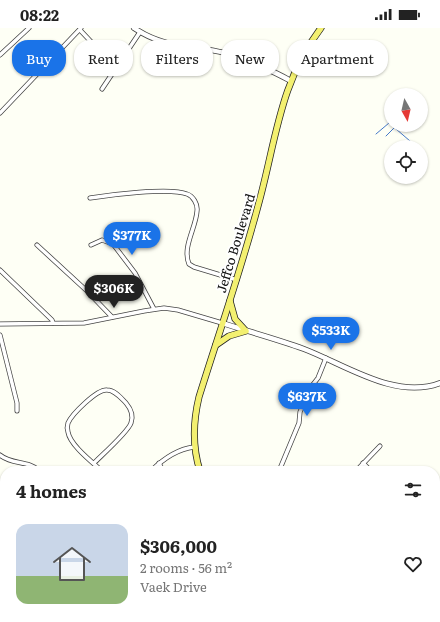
<!DOCTYPE html>
<meta charset="utf-8">
<style>
body{margin:0;font-family:Literata,serif;background:#f2f2f2;color:#222;height:100vh;display:flex;flex-direction:column;font-size:15px;white-space:nowrap}
*{box-sizing:border-box;margin:0}
p{font-size:13px;color:#767676}
.icon{flex:none;width:22px;height:22px;fill:none;stroke:currentColor;stroke-width:2;stroke-linecap:round;stroke-linejoin:round}
.map{position:relative;flex:1;overflow:hidden}
.sheet{position:absolute;left:0px;top:438px;width:440px;height:156px;display:flex;flex-direction:column;background:#fff;border-radius:16px 16px 0 0;box-shadow:0 1px 3px #0004}
.sheet>*{flex:none}
.banner{position:absolute;left:12px;top:12px;width:416px;height:36px;display:flex;gap:8px}
.needle{width:26px;rotate:172deg}
.tools{position:absolute;left:384px;top:60px;display:grid;gap:8px}
.tools a{display:grid;place-items:center;width:44px;height:44px;border-radius:50%;background:#fff;box-shadow:0 1px 3px #0004;font-size:20px}
.price{position:absolute;translate:-50% -34px;padding:0 9px;border-radius:14px;background:#1a73e8;color:#fff;font-size:13px;line-height:26px;filter:drop-shadow(0 1px 2px #0008)}
.price::after{content:'';position:absolute;left:50%;top:24px;width:12px;height:9px;margin-left:-6px;background:inherit;clip-path:polygon(0 0,100% 0,50% 100%)}
.price.active{background:#222;color:#fff}
ul{padding:0;list-style:none}
li{display:flex;align-items:center;gap:12px;height:100px;padding:0 16px}
li+li{border-top:1px solid #e0e0e0}
li span{display:grid;place-items:center;flex:none;width:112px;height:80px;border-radius:12px;color:#555}
li>.icon{margin-inline-start:auto}
span .icon{width:48px;height:48px;fill:#fffc;stroke-width:1}
li b{font-size:17px}
h2{display:flex;justify-content:space-between;align-items:center;height:48px;padding:0 16px;font-size:17px}
.tag{padding:0 14px;border-radius:16px;background:#fff;box-shadow:0 1px 3px #0004;font-size:14px;line-height:36px}
.tag.active{background:#1a73e8;color:#fff}
.status{display:flex;justify-content:space-between;align-items:center;height:28px;padding:0 20px;background:#fff;direction:ltr}
.status svg{height:11px;fill:currentColor}
.map>svg:first-child{display:block}
.lines{fill:none;stroke-linecap:round;stroke-linejoin:round}
.stream{stroke:#4478c9;stroke-width:1}
.minor-casing{stroke:#444;stroke-width:5}
.tertiary-casing{stroke:#444;stroke-width:6}
.primary-casing{stroke:#222;stroke-width:7}
.minor{stroke:#fff;stroke-width:3.5}
.tertiary{stroke:#fff;stroke-width:4.5}
.primary{stroke:#f3f070;stroke-width:5.5}
.labels{text-anchor:middle;dominant-baseline:central;stroke-width:4;stroke-linejoin:round;paint-order:stroke}
.street-label{font-size:13px;fill:#111;stroke:#fff}
</style>
<div class="status"><b>08:22</b><svg viewBox="0 0 49 12"><path d="M0 12V9h3v3zM5 12V6h3v6zM10 12V3h3v9zM15 12V0h3v12zM26 1h20v11H26zM47 4h2v5h-2z"/></svg></div>
<div class="map">
<svg width="440" height="594" viewBox="0 0 440 594">
<rect width="100%" height="100%" fill="#fefff5"/>
<g class="lines">
<g class="stream">
<polyline points="388,78 389,95 417,119"/>
<polyline points="376,106 389,95"/>
<polyline points="386,108 394,100"/>
</g>
<g class="minor-casing">
<g id="minor">
<polyline points="80,2 96,19"/>
<polyline points="0,27 29,0"/>
<polyline points="102,61 140,4"/>
<polyline points="0,85 81,0"/>
<path d="M90,170C109,167 170,159 187,166C193,168 198,176 197,183C196,200 182,219 189,236L194,239L237,252"/>
<polyline points="37,217 87,263 112,289"/>
<polyline points="91,217 102,212 113,216 135,245 154,281"/>
<polyline points="0,242 52,292 53,295"/>
<polyline points="0,296 84,295 144,283 164,280 178,282 222,295"/>
<polyline points="0,307 17,375 17,383"/>
<path d="M0,427C12,437 28,432 40,443"/>
<path d="M94,435C102,427 128,404 131,395C134,387 131,381 126,375C121,370 115,362 107,362C97,361 72,386 68,395C67,398 67,401 68,404C70,417 92,434 102,443"/>
<polyline points="159,435 163,443"/>
<polyline points="363,435 371,443"/>
<path d="M151,443C163,431 178,421 194,419"/>
<polyline points="279,443 299,395 300,384 311,359 318,350 326,330"/>
<polyline points="356,443 380,418"/>
<polyline points="0,463 5,465"/>
<polyline points="435,505 440,510"/>
<polyline points="0,515 5,520"/>
<polyline points="339,589 344,594"/>
<polyline points="407,589 413,594"/>
<polyline points="393,594 398,589"/>
</g>
</g>
<g class="tertiary-casing">
<g id="tertiary">
<path d="M134,0C165,21 192,17 225,25C244,30 273,43 291,53"/>
<path d="M222,295C250,304 277,311 304,321C346,337 395,372 440,355"/>
</g>
</g>
<g class="primary-casing">
<g id="primary">
<polyline points="216,317 229,308 246,303 235,291 230,273"/>
<path d="M200,443C192,418 193,394 199,369C219,305 241,242 258,178C276,114 279,55 321,0"/>
<polyline points="291,589 291,594"/>
</g>
</g>
<use href="#minor" class="minor"/>
<use href="#tertiary" class="tertiary"/>
<use href="#primary" class="primary"/>
</g>
<g class="labels">
<g class="street-label">
<text transform="translate(235 215) rotate(-73)">Jeffco Boulevard</text>
</g>
</g>
</svg>
<div class="tools">
<a><svg class="needle" viewBox="-14 -14 28 28"><path d="M0-13l5 13h-10z" fill="#e53935"/><path d="M0 13l5-13h-10z" fill="#767676"/></svg></a>
<a><svg class="icon" aria-label="locate" viewBox="0 0 24 24"><circle cx="12" cy="12" r="6"/><path d="M12 2v4M12 18v4M2 12h4M18 12h4"/></svg></a>
</div>
<b class="price" style="left:132px;top:228px">$377K</b>
<b class="price active" style="left:114px;top:281px">$306K</b>
<b class="price" style="left:331px;top:323px">$533K</b>
<b class="price" style="left:307px;top:389px">$637K</b>
<div class="banner">
<a class="tag active">Buy</a>
<a class="tag">Rent</a>
<a class="tag">Filters</a>
<a class="tag">New</a>
<a class="tag">Apartment</a>
</div>
<section class="sheet">
<h2>4 homes<svg class="icon" aria-label="filters" viewBox="0 0 24 24"><path d="M4 7h16M4 17h16"/><circle cx="9" cy="7" r="2"/><circle cx="15" cy="17" r="2"/></svg></h2>
<ul>
<li><span style="background:linear-gradient(#c9d6e8 65%,#8fb573 0)"><svg class="icon" aria-label="home" viewBox="0 0 24 24"><path d="M3 11l9-7 9 7M6 9v11h12V9"/></svg></span><div><b>$306,000</b><p>2 rooms · 56 m²</p><p>Vaek Drive</p></div><svg class="icon" aria-label="heart" viewBox="0 0 24 24"><path d="M12 20l-8-8c-3-5 5-10 8-4 3-6 11-1 8 4z"/></svg></li>
</ul>
</section>
</div>
